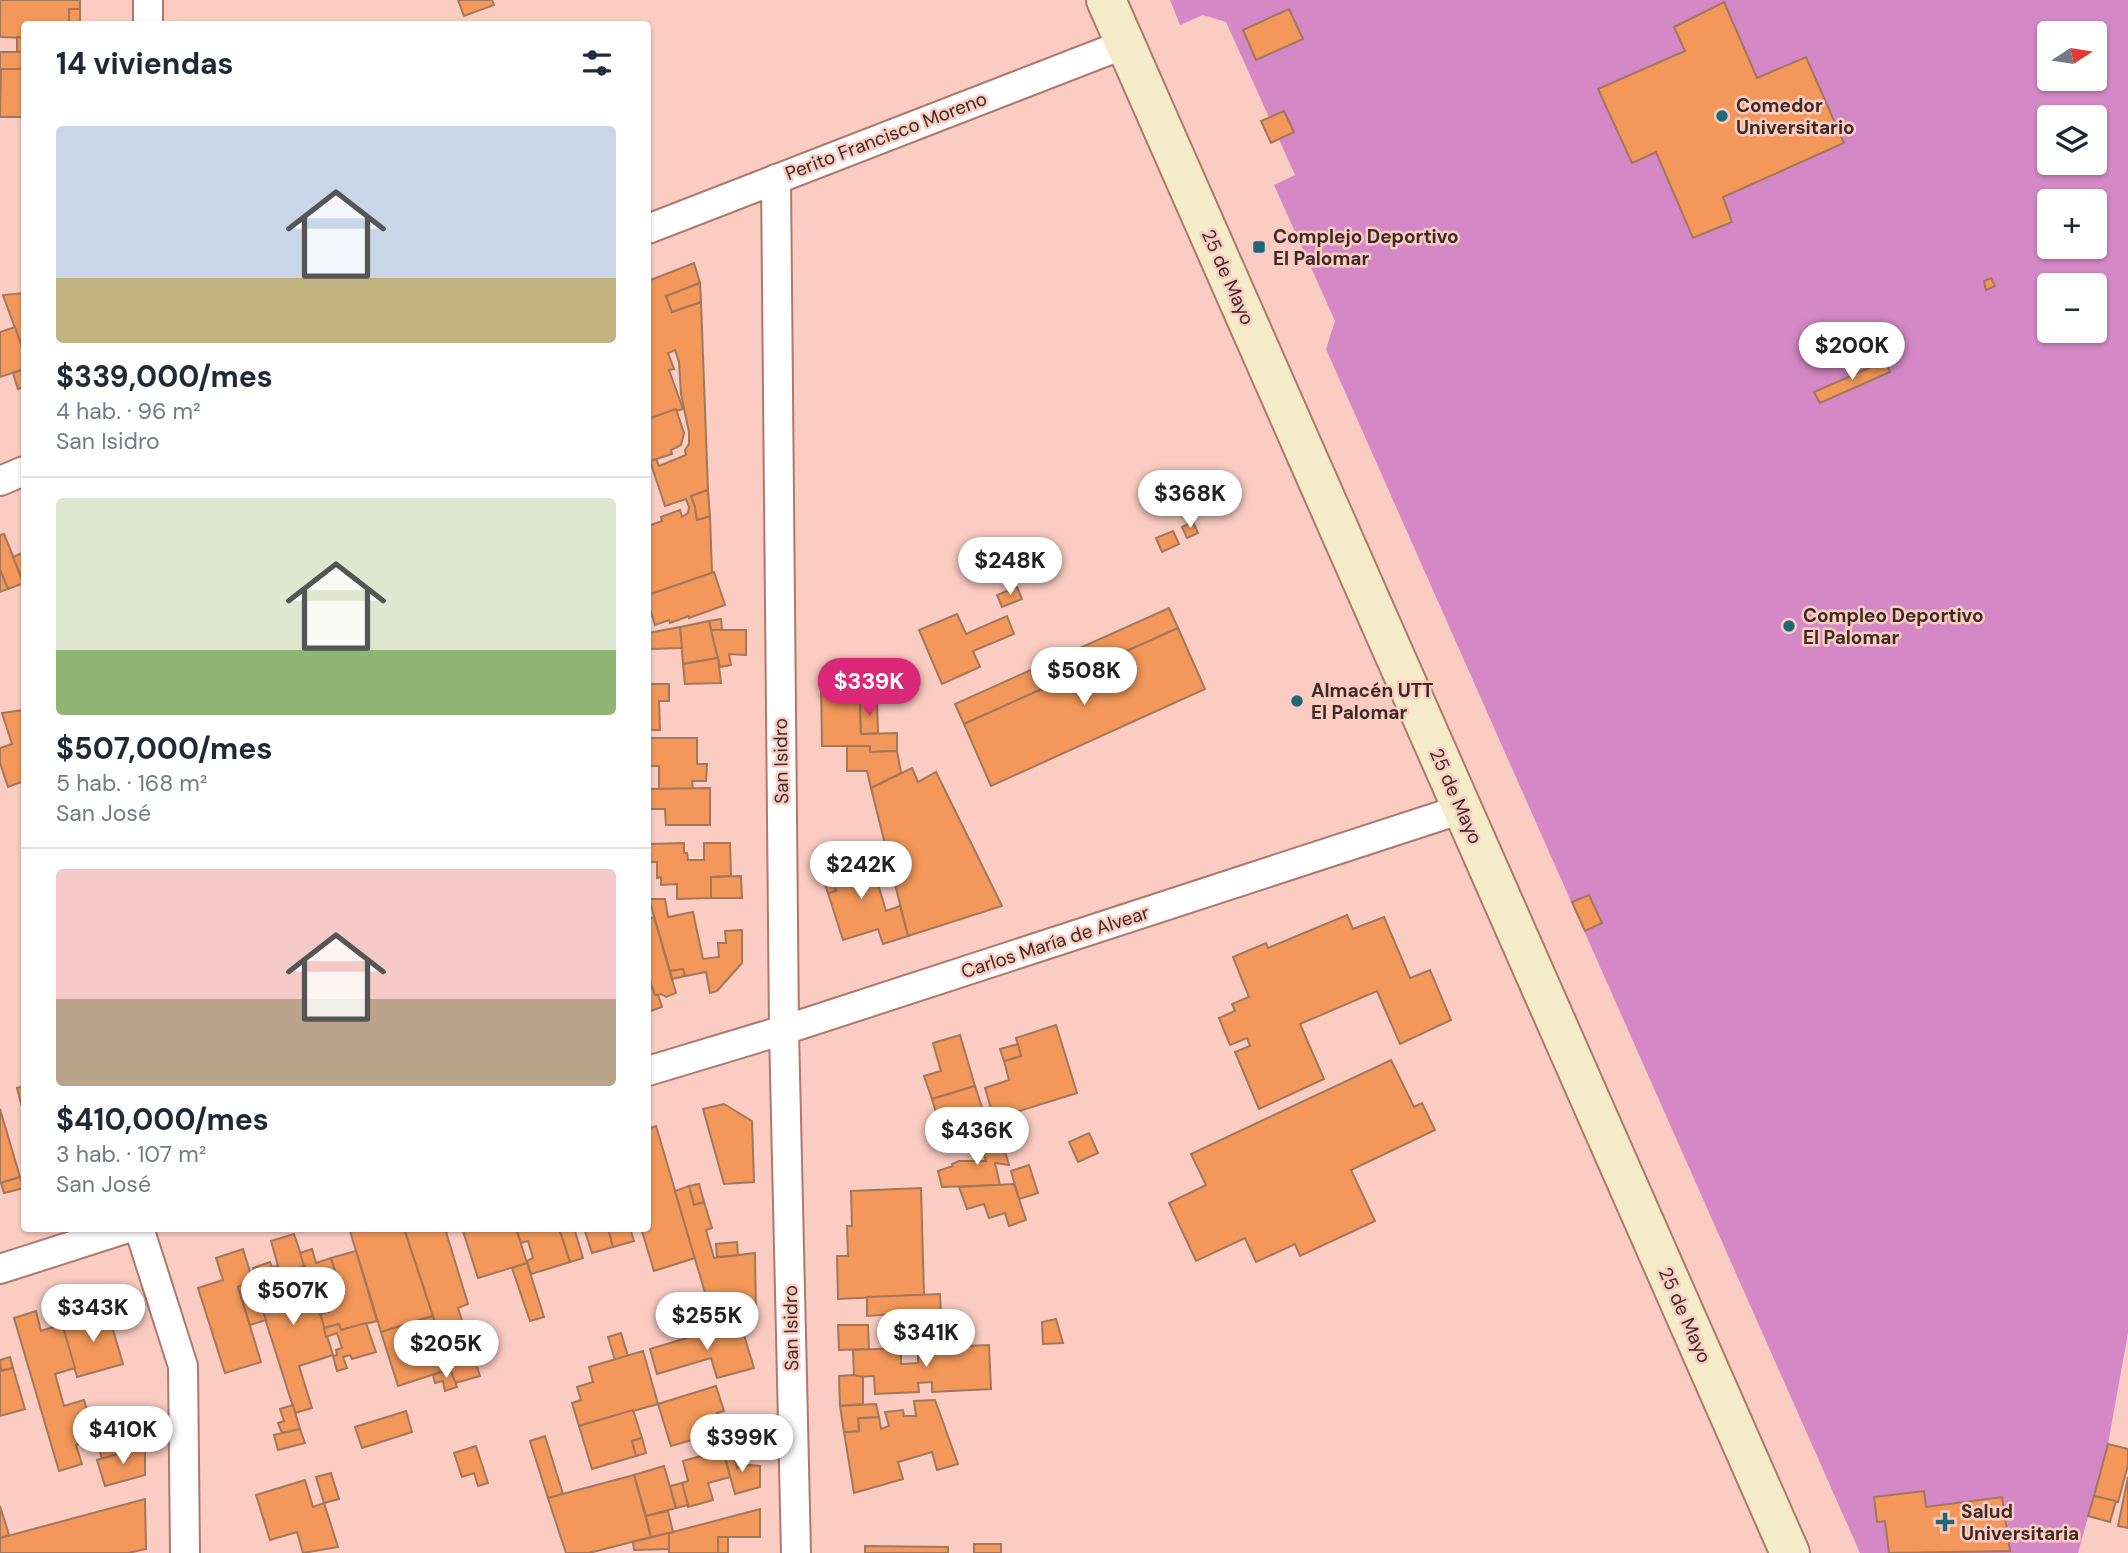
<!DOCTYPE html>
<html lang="es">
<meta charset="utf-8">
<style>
body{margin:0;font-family:"DM Sans",sans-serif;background:#f6f6f7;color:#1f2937;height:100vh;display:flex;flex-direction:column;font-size:26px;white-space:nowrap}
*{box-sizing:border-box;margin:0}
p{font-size:23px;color:#747a83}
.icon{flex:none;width:38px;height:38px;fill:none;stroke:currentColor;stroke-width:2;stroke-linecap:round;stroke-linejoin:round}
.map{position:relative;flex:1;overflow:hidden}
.panel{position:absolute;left:21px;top:21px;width:630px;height:1211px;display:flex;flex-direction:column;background:#fff;border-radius:7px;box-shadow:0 2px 5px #0004}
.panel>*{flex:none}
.needle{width:46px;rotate:78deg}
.fabs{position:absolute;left:2037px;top:21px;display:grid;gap:14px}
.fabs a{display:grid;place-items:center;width:70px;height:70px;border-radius:7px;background:#fff;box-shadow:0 2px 5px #0004;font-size:35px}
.price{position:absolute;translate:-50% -60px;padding:0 16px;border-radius:24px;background:#fff;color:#222;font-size:23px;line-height:46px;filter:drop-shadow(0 2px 4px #0008)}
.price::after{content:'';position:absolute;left:50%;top:42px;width:21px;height:16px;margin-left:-10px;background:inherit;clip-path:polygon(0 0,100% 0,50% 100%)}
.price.selected{background:#db2777;color:#fff}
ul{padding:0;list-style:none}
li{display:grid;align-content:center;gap:14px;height:371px;padding:0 35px}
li+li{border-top:2px solid #e0e1e3}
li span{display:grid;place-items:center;height:217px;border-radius:7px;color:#555}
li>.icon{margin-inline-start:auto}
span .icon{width:126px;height:126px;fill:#fffc;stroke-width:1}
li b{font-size:30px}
h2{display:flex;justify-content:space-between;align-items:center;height:84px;padding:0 35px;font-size:30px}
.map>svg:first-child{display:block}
.green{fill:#d489c6;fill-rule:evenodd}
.building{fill:#f3985a;stroke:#a3775b;stroke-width:2}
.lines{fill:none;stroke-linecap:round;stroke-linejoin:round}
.street-casing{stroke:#ae796d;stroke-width:32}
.secondary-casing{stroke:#ae796d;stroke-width:42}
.street{stroke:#fff;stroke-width:28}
.secondary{stroke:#f4ebc8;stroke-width:38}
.poi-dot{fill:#206876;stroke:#fbcdc2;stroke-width:2.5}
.labels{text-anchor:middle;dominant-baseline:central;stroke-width:5;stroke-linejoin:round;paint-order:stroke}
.poi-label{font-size:19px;font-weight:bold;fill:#3f2924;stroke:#fbcdc2;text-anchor:start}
.street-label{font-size:19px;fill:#3f2924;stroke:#fbcdc2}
</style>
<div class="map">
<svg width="2128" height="1553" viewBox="0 0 2128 1553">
<rect width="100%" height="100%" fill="#fbcdc2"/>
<path class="green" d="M1170,0H2128V1333L2108,1444L2078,1553H1860L1326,349L1335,321L1274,185L1295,175L1226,22L1203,15L1180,25ZM2049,33H2095V79H2049ZM2049,117H2095V163H2049ZM2049,201H2095V247H2049ZM2049,285H2095V331H2049Z"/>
<g class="building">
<polygon points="0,0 80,0 80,9 69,9 69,24 24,24 24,38 0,37"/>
<polygon points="458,0 492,0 494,5 464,16"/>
<polygon points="1724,2 1757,78 1806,57 1844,143 1723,197 1732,222 1693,238 1656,152 1632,163 1598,89 1685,51 1674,27"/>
<rect x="69" y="9" width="11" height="15"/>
<polygon points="1289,9 1303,39 1256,60 1243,30"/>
<polygon points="17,37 24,38 24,52 17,53"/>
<rect x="0" y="52" width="24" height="17"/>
<polygon points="1,69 24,69 24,117 0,117"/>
<polygon points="1284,111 1294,132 1271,143 1261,121"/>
<polygon points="694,263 700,283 666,296 672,312 701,302 708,490 691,496 695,507 697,520 710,516 712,573 649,595 648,526 662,521 661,517 680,510 682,517 688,513 689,507 686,499 665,506 650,461 656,459 659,466 686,455 685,450 689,444 689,432 681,394 679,362 675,350 668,353 674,369 669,370 683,409 648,419 648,281"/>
<polygon points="1991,278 1995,286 1986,290 1984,281"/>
<polygon points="700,283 701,302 672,312 666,296"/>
<polygon points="24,293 24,353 3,295"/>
<polygon points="15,327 24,353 24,369 0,377 0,332"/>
<polygon points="1885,361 1890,372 1820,403 1814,392"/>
<polygon points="24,369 24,387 18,389 13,373"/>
<polygon points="676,409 684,433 681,445 671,450 672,454 650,461 648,455 648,419"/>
<polygon points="708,490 710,516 697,520 695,507 691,496"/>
<polygon points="1193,522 1198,533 1187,538 1182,527"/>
<polygon points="1173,531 1179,544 1162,552 1156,538"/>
<polygon points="4,534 24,583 8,589 0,570 0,535"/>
<polygon points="24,552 24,584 13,557"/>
<polygon points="0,570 8,589 0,592"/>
<polygon points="714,572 725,605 689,618 689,616 670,623 669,620 655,625 648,603 648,595"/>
<polygon points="1017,587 1022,599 1002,607 997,595"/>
<polygon points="1169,608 1178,628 964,724 955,704"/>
<polygon points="957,614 966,634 1007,616 1014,634 973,651 980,667 942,684 919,630"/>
<polygon points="721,619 722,630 711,630 709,621"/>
<polygon points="709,621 718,658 683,664 680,627"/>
<polygon points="680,627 682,648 648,649 648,633"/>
<polygon points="1178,628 1205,689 991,786 964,724"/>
<polygon points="711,630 746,630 746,655 729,654 731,665 720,667"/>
<polygon points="718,658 721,683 685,684 683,664"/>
<polygon points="838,681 839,703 860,702 861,734 897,733 897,751 870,752 870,746 822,746 821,682"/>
<polygon points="648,684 669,684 669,701 659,701 660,730 648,730"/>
<polygon points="860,702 877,702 878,733 861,734"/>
<polygon points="24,710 24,781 8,787 0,763 0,748 12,744 2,713"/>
<polygon points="648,738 697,738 697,764 707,764 706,781 692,781 693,789 659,789 659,766 648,766"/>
<polygon points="847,746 870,746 870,752 897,751 901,773 871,788 867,771 847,771"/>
<polygon points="912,768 918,782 936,772 1002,906 908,936 871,788"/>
<polygon points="710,788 710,825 666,825 665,809 648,809 648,789"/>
<polygon points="684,843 684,853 687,853 688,860 704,860 704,843 730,843 731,876 711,877 711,898 677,899 677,884 661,885 661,877 657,878 657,862 648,862 648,844"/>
<polygon points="841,846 844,857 856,853 864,879 871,884 877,881 886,911 900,906 908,936 883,944 878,929 843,940 828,893 836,891 825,851"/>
<polygon points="741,876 742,898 711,898 711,877"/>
<polygon points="832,877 836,891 828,893 823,879"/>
<polygon points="1589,895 1602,923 1585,931 1572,902"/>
<polygon points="649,899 665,899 668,917 693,912 703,959 719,957 718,943 726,943 725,931 742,930 742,963 717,991 710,993 706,972 685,976 683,969 670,971"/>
<polygon points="1347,915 1353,929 1384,917 1410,978 1430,970 1451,1020 1400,1044 1377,991 1300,1024 1324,1079 1259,1109 1235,1052 1250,1046 1247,1038 1230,1045 1219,1018 1235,1011 1232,1004 1249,997 1233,957 1266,943 1268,948"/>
<polygon points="654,917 676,993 666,997 661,994 655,995 648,976 648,919"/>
<polygon points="683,969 685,976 672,979 670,971"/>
<polygon points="648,976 655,995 658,995 662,1007 648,1012"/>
<polygon points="1056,1025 1077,1093 1013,1113 1017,1126 998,1132 985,1088 1009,1080 1004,1061 1021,1056 1016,1038"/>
<polygon points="960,1035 975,1086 932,1099 924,1076 941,1071 933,1043"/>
<polygon points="1018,1044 1021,1056 1004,1061 1000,1049"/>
<polygon points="1391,1060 1414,1107 1422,1103 1435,1130 1351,1170 1375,1221 1300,1256 1295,1244 1256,1262 1245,1238 1196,1261 1169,1203 1206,1185 1191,1154"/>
<polygon points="24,1086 24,1115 17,1088"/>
<polygon points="975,1086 992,1138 964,1147 955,1118 939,1123 932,1099"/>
<polygon points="724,1104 752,1121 754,1182 724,1184 703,1109"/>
<polygon points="0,1109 20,1177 0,1183"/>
<polygon points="955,1118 964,1147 948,1152 939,1123"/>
<polygon points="656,1126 695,1258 654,1271 641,1228 648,1228 648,1129"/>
<polygon points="1089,1133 1098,1153 1078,1162 1069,1142"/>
<polygon points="1000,1135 1009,1165 995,1163 1000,1185 942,1187 938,1171 953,1166 952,1164 959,1161 986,1161 979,1142"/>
<polygon points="1029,1165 1038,1193 1019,1199 1011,1171"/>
<polygon points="20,1177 24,1188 4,1193 1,1183"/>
<polygon points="699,1184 704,1202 694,1205 689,1186"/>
<polygon points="1014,1184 1026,1220 1009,1226 1005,1213 989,1218 984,1204 967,1209 959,1187"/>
<polygon points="689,1186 694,1205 704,1202 712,1228 706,1230 714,1258 755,1253 756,1318 716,1330 675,1191"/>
<polygon points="921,1188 924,1295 838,1299 837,1256 848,1256 847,1226 852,1226 851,1191"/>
<polygon points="349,1228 404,1228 433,1316 381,1332"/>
<polygon points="404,1228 457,1228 446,1232 468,1304 458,1308 480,1376 455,1383"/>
<polygon points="462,1228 516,1228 527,1263 478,1278"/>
<polygon points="516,1228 559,1228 570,1262 531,1274 527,1261 533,1258 528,1241 521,1243"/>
<polygon points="559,1228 574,1228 583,1258 570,1262"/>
<polygon points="584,1228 608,1228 613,1247 592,1253"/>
<polygon points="608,1228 630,1228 634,1241 613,1247"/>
<polygon points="294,1234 305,1266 274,1275 272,1267 278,1266 271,1241"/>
<polygon points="737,1242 738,1255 717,1257 716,1244"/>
<polygon points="243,1249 253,1282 238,1287 261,1362 225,1373 198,1288 223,1280 216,1258"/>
<polygon points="312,1249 316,1263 331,1258 336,1274 309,1282 300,1253"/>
<polygon points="356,1251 377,1321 341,1330 339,1324 324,1328 320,1314 330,1311 326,1298 316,1301 309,1282 336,1274 331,1258"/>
<polygon points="270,1262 272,1267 255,1273 253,1268"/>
<polygon points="527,1263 544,1317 530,1321 512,1268"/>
<polygon points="305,1266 333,1355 299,1366 312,1408 295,1413 256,1290 260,1288 255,1273 272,1267 274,1275"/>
<polygon points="253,1282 266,1320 250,1325 238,1287"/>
<polygon points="940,1294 942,1338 918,1339 918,1325 895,1326 894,1314 867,1316 867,1297"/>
<polygon points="326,1298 330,1311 320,1314 316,1301"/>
<polygon points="107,1309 123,1364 77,1377 63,1329 78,1324 76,1318"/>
<polygon points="36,1311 41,1331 62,1324 75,1368 55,1374 64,1406 84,1400 96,1439 76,1445 82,1464 59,1471 14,1318"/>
<polygon points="433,1316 450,1369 398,1386 381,1332"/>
<polygon points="1056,1319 1063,1343 1043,1344 1042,1322"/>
<polygon points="740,1322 754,1368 717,1378 711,1358 657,1374 650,1349"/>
<polygon points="366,1323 376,1352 352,1359 350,1355 343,1357 347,1368 337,1371 333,1356 337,1355 336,1350 342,1348 337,1333 326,1337 324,1328 339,1324 341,1330"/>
<polygon points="838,1325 868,1325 869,1349 839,1350"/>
<polygon points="621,1333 628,1356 615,1360 608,1337"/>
<polygon points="989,1345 991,1389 932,1392 932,1382 918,1383 919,1392 875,1394 874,1376 854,1377 853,1350 901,1348 901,1364 918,1363 918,1348"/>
<polygon points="643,1351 658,1404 579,1426 572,1403 581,1400 577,1387 593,1382 589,1367"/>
<polygon points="10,1357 13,1368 1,1371 0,1360"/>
<polygon points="0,1368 1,1371 13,1368 25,1409 0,1416"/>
<polygon points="450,1369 457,1387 445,1391 443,1381 435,1383 433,1375"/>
<polygon points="854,1375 863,1377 863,1404 840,1406 839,1376"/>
<polygon points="716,1386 724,1411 717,1413 723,1431 735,1427 741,1445 712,1454 706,1436 671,1446 658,1404"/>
<polygon points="935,1400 958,1464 937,1470 932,1452 898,1462 903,1479 854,1493 844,1432 859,1431 858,1418 879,1417 881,1429 889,1426 885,1412 903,1410 904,1416 916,1416 914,1401"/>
<polygon points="876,1404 879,1417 858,1418 859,1431 844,1432 840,1406"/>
<polygon points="293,1405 300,1429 282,1433 278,1423 284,1421 280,1409"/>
<polygon points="133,1409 145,1446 132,1450 120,1413"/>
<polygon points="633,1410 642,1438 632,1441 636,1456 592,1469 579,1426"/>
<polygon points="406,1411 412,1432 362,1448 355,1427"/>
<polygon points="120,1413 132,1450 102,1459 91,1422"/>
<polygon points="300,1429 305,1443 278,1450 274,1435"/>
<polygon points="545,1436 563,1494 548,1498 530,1441"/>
<polygon points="642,1438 646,1453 636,1456 632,1441"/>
<polygon points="2108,1444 2128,1449 2128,1465 2118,1502 2094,1496"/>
<polygon points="145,1446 145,1475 105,1486 97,1460"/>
<polygon points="476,1446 488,1483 478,1486 474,1473 462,1477 454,1453"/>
<polygon points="740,1446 745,1465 737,1468 732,1448"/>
<polygon points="732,1448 737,1468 749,1465 760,1466 760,1487 735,1494 723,1450"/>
<polygon points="723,1450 730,1477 708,1483 713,1500 688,1507 682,1483 688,1481 683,1461"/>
<polygon points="664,1466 676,1508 646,1516 634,1475"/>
<polygon points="331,1473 339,1499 324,1503 316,1477"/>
<polygon points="634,1475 651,1537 589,1553 566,1553 548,1498"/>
<polygon points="2128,1477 2128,1528 2118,1526"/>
<polygon points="305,1480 313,1507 324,1503 338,1547 303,1553 297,1532 270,1540 256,1495"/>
<polygon points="682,1483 688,1505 676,1508 670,1486"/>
<polygon points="1924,1491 1926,1507 2002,1497 2010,1551 1889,1553 1885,1521 1877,1522 1874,1497"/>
<polygon points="2094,1496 2116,1501 2110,1522 2088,1516"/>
<polygon points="145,1499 146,1549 128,1553 0,1553 0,1538"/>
<polygon points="0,1506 9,1535 0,1538"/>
<polygon points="760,1509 760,1537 718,1537 718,1553 669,1553 669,1533"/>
<polygon points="668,1511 673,1532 651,1537 646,1516"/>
<polygon points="669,1533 669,1549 634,1550 633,1542"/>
<rect x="718" y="1537" width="10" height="16"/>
<rect x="974" y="1544" width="27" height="9"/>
<polygon points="865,1546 948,1547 948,1553 865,1553"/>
</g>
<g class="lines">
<g class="street-casing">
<g id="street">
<polyline points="148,0 148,24"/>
<polyline points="776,179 784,1030 796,1553"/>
<polyline points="648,229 1125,44"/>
<polyline points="0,481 24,471"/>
<polyline points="648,1071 784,1030 1462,809"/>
<polyline points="139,1228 183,1366 185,1553"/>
<polyline points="0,1269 128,1228"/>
</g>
</g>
<g class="secondary-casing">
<polyline id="secondary" points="1106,0 1790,1553"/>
</g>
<use href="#street" class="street"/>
<use href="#secondary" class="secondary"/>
</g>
<g class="poi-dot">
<circle cx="1722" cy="116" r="7"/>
<rect x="1252" y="240" width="14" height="14" rx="3.5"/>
<circle cx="1789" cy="626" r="7"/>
<circle cx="1297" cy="701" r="7"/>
<path d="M1941.5 1511.5h7v7h7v7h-7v7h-7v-7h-7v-7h7z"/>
</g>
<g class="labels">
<g class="poi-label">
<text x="1736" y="105">Comedor<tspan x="1736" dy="22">Universitario</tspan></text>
<text x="1273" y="236">Complejo Deportivo<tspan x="1273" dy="22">El Palomar</tspan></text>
<text x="1803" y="615">Compleo Deportivo<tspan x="1803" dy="22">El Palomar</tspan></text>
<text x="1311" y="690">Almacén UTT<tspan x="1311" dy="22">El Palomar</tspan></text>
<text x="1961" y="1511">Salud<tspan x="1961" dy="22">Universitaria</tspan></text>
</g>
<g class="street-label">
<text transform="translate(886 136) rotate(-21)">Perito Francisco Moreno</text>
<text transform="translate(1228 277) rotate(66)">25 de Mayo</text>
<text transform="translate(781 761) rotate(-91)">San Isidro</text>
<text transform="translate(1456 796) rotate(66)">25 de Mayo</text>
<text transform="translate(1055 942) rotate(-18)">Carlos María de Alvear</text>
<text transform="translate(1685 1315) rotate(66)">25 de Mayo</text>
<text transform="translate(791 1328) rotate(-91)">San Isidro</text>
</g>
</g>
</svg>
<div class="fabs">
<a><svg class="needle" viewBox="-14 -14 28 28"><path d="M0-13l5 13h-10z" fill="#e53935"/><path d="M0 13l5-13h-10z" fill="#747a83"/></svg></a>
<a><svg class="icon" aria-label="layers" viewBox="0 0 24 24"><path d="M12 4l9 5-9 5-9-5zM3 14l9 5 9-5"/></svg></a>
<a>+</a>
<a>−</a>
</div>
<b class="price" style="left:1852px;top:382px">$200K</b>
<b class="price" style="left:1190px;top:530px">$368K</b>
<b class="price" style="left:1010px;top:597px">$248K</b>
<b class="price" style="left:1084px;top:707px">$508K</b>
<b class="price selected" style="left:869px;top:718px">$339K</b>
<b class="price" style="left:861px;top:901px">$242K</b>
<b class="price" style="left:977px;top:1167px">$436K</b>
<b class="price" style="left:293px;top:1327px">$507K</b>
<b class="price" style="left:93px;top:1344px">$343K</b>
<b class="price" style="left:707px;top:1352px">$255K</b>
<b class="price" style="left:926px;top:1369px">$341K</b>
<b class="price" style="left:446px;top:1380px">$205K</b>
<b class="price" style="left:123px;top:1466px">$410K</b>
<b class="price" style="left:742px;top:1474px">$399K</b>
<section class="panel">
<h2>14 viviendas<svg class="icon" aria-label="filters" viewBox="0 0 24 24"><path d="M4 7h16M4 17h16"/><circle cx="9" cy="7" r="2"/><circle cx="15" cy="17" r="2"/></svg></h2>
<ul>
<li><span style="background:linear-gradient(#c9d6e8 70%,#c2b280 0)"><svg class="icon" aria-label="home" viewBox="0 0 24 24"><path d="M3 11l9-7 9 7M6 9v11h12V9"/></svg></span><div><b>$339,000/mes</b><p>4 hab. · 96 m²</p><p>San Isidro</p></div></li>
<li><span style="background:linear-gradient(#dfe7d0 70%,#8fb573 0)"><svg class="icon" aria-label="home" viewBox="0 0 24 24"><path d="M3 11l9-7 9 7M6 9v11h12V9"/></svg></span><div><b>$507,000/mes</b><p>5 hab. · 168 m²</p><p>San José</p></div></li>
<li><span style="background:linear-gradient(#f6c9c9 60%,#b9a48a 0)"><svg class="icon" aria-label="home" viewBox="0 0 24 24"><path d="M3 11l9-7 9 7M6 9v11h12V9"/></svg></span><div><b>$410,000/mes</b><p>3 hab. · 107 m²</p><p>San José</p></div></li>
</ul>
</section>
</div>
